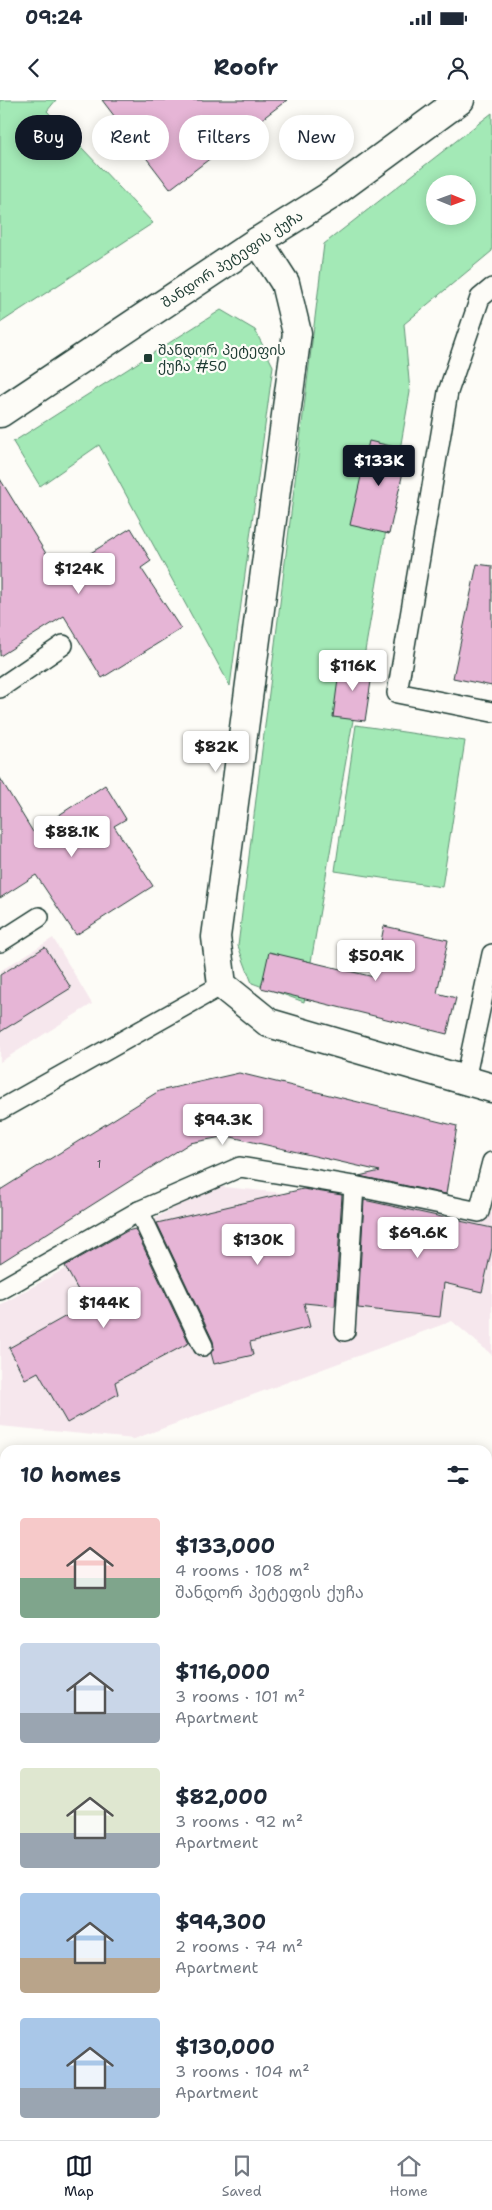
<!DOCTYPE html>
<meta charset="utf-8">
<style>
body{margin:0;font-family:"Shantell Sans","Noto Sans Georgian",sans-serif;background:#f2f2f3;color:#1f2937;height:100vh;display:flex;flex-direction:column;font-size:19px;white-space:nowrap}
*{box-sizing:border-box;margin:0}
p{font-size:16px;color:#747a83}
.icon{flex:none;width:28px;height:28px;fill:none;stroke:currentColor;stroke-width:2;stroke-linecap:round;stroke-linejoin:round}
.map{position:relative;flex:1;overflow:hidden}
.side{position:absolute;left:0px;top:1345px;width:492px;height:695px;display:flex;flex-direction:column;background:#fff;border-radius:15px 15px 0 0;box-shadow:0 2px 12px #0003}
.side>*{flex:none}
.guide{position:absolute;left:15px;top:15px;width:462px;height:45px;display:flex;gap:10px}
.needle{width:32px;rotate:91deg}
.fabs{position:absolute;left:426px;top:75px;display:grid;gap:10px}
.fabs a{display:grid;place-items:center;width:50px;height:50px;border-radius:50%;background:#fff;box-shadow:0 2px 12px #0003;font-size:25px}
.price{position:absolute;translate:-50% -42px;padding:0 11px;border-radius:5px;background:#fff;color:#222;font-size:16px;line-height:32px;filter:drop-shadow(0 1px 2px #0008)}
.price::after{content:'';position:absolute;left:50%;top:30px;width:15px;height:11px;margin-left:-8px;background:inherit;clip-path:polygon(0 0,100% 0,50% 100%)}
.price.selected{background:#111827;color:#fff}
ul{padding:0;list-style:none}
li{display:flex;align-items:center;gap:15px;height:125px;padding:0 20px}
li span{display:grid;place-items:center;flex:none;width:140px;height:100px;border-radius:5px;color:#555}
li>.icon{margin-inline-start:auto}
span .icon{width:60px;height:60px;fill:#fffc;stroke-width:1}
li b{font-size:21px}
h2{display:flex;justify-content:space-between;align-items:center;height:60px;padding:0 20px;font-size:21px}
.chip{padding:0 18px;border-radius:22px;background:#fff;box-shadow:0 2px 12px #0003;font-size:18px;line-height:45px}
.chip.selected{background:#111827;color:#fff}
.status{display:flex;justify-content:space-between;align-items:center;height:35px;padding:0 25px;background:#fff;direction:ltr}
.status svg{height:14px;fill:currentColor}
header{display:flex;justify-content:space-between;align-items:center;height:65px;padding:0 20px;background:#fff;font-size:22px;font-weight:700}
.menu{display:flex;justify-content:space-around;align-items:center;height:70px;border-top:1px solid #e0e1e3;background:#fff;font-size:14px;color:#747a83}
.menu a{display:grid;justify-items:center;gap:2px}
.menu .selected{color:#111827}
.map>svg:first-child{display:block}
.built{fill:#f6e7ed}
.green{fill:#a3e9b6;stroke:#619375;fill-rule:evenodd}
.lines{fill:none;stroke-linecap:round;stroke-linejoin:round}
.stream{stroke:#628fa3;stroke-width:12}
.building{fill:#e6b5d6;stroke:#1f3d34}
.service-casing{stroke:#1f3d34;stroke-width:22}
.minor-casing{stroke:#1f3d34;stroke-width:31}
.secondary-casing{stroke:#1f3d34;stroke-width:31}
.service{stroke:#fdfcf7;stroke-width:19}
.minor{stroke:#fdfcf7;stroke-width:28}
.secondary{stroke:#fdfcf7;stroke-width:28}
.poi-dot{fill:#1f3d34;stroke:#fdfcf7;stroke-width:2}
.labels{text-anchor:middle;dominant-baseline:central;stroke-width:4.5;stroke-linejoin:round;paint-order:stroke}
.number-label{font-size:11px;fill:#515b5c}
.street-label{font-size:14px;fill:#1f3d34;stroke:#fdfcf7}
.poi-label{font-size:14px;fill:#1f3d34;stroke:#fdfcf7;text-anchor:start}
</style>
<div class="status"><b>09:24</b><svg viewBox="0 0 49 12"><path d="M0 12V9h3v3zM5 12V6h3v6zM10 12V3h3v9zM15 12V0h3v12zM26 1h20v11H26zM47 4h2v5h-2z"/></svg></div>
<header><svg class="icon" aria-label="back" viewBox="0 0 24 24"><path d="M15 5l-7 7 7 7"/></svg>Roofr<svg class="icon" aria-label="person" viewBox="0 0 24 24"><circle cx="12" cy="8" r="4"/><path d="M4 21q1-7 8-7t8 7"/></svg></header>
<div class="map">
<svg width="492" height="2040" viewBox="0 0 492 2040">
<rect width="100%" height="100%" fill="#fdfcf7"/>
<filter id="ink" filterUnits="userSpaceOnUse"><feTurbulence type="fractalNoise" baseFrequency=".02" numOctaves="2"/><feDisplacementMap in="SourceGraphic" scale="10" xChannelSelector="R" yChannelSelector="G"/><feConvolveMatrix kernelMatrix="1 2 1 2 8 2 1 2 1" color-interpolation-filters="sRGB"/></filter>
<g filter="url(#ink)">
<g class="built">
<polygon points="53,838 92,904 0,962 0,871"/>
<polygon points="213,1086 492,1113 492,1255 452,1221 134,1339 0,1326 0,1205"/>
</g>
<g class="green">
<polygon points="0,0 56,0 47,11 153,123 0,223"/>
<path d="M492,13V151L404,224L410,292L304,902L252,883L238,846L324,144ZM435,84H468V116H435Z"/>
<polygon points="221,210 255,230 273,266 230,586 99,345 40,386 13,342"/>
<polygon points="356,625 465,641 442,787 335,771"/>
<polygon points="492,1441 492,2040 0,2040 0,1663 5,1661 5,2035 488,2035 488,1443"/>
<polygon points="5,1478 5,1589 0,1591 0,1480"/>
</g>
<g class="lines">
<g class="stream">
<polyline points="488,1784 492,1781"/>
<polyline points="250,2035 258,2040"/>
<polyline points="169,2040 173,2035"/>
<polyline points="302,2040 320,2035"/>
</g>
</g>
<g class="building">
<polygon points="102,0 287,0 170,89"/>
<polygon points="369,341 408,350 389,434 350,425"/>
<polygon points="0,379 58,473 131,428 151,461 141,468 181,529 102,578 64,516 0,556"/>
<polygon points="477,464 492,466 492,586 453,578"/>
<polygon points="340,564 373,568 365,621 333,617"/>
<polygon points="0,678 33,732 105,685 126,719 114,726 153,786 76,835 36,775 0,798"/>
<polygon points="384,826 448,840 437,893 456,898 447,934 261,888 269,852 374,877"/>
<polygon points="45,847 71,888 0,932 0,875"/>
<polygon points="239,973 457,1026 446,1094 359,1076 380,1071 227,1036 190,1043 0,1163 0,1090 159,991"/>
<polygon points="303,1089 342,1095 335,1206 304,1203 310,1227 250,1242 253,1255 214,1264 211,1253 214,1247 213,1241 157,1123"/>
<polygon points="364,1100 492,1128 492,1148 482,1192 444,1183 440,1217 358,1208"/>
<polygon points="135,1129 189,1243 115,1282 118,1294 67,1323 38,1272 25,1279 9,1248 86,1205 65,1166 127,1131"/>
</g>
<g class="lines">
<g class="service-casing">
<g id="service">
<polyline points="492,188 480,198 448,292 397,593 492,612"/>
<polyline points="0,588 63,545"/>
<polyline points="0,842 39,817"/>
<polyline points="465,980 492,854"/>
<polyline points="0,1010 222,885"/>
<polyline points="139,1111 203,1246"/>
<polyline points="0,1190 139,1111 240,1067 354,1086 479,1112 492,1062"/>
<polyline points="345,1231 354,1086"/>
<polyline points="0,1972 5,1963"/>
</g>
</g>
<g class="minor-casing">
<g id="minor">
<polyline points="258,141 285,183 297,233 216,837 222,885 269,923 492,988"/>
<polyline points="0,1944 5,1948"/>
</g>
</g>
<g class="secondary-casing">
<polyline id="secondary" points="0,313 258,141 328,97 460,0"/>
</g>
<use href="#service" class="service"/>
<use href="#minor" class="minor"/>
<use href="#secondary" class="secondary"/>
</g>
</g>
<rect class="poi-dot" x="143" y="253" width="10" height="10" rx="2.5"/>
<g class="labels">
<g class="number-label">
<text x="99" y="1064">1</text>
</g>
<g class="street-label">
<text transform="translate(232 159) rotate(-33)">შანდორ პეტეფის ქუჩა</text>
</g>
<g class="poi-label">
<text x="158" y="250">შანდორ პეტეფის<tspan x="158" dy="16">ქუჩა #50</tspan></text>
</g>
</g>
</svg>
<div class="fabs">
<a><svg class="needle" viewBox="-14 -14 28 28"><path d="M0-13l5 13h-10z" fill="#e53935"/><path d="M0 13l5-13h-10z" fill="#747a83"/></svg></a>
</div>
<b class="price selected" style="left:379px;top:387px">$133K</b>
<b class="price" style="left:79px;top:495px">$124K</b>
<b class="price" style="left:353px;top:592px">$116K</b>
<b class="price" style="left:216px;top:673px">$82K</b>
<b class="price" style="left:72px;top:758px">$88.1K</b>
<b class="price" style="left:376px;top:882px">$50.9K</b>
<b class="price" style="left:223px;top:1046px">$94.3K</b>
<b class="price" style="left:418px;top:1159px">$69.6K</b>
<b class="price" style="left:258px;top:1166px">$130K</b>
<b class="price" style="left:104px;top:1229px">$144K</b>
<div class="guide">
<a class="chip selected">Buy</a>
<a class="chip">Rent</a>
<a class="chip">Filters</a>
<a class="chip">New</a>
</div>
<section class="side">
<h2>10 homes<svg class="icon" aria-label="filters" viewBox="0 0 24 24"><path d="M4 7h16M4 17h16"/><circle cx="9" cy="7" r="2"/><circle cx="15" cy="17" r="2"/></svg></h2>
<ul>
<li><span style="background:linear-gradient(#f6c9c9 60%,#7fa58c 0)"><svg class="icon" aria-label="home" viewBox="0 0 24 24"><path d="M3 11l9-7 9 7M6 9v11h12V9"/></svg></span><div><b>$133,000</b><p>4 rooms · 108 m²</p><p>შანდორ პეტეფის ქუჩა</p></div></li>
<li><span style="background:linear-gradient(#c9d6e8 70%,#9aa5b1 0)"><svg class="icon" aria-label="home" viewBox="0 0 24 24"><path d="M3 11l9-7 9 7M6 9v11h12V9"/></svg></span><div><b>$116,000</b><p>3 rooms · 101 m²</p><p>Apartment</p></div></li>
<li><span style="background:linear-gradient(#dfe7d0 65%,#9aa5b1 0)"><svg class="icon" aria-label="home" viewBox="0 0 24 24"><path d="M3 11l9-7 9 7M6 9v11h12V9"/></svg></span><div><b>$82,000</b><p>3 rooms · 92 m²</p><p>Apartment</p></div></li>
<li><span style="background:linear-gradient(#a9c7e8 65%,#b9a48a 0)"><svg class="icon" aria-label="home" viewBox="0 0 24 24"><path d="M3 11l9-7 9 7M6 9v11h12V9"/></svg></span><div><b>$94,300</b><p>2 rooms · 74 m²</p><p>Apartment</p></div></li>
<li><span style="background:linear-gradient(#a9c7e8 70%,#9aa5b1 0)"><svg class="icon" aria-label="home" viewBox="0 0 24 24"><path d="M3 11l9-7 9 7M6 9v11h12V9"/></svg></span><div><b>$130,000</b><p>3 rooms · 104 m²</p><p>Apartment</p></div></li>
</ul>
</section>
</div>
<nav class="menu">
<a class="selected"><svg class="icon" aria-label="map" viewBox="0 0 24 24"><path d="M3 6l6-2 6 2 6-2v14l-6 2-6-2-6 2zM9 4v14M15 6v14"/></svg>Map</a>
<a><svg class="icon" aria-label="saved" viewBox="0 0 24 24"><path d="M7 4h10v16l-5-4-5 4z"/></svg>Saved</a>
<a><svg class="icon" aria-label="home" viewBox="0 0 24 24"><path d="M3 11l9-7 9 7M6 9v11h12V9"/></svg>Home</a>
</nav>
